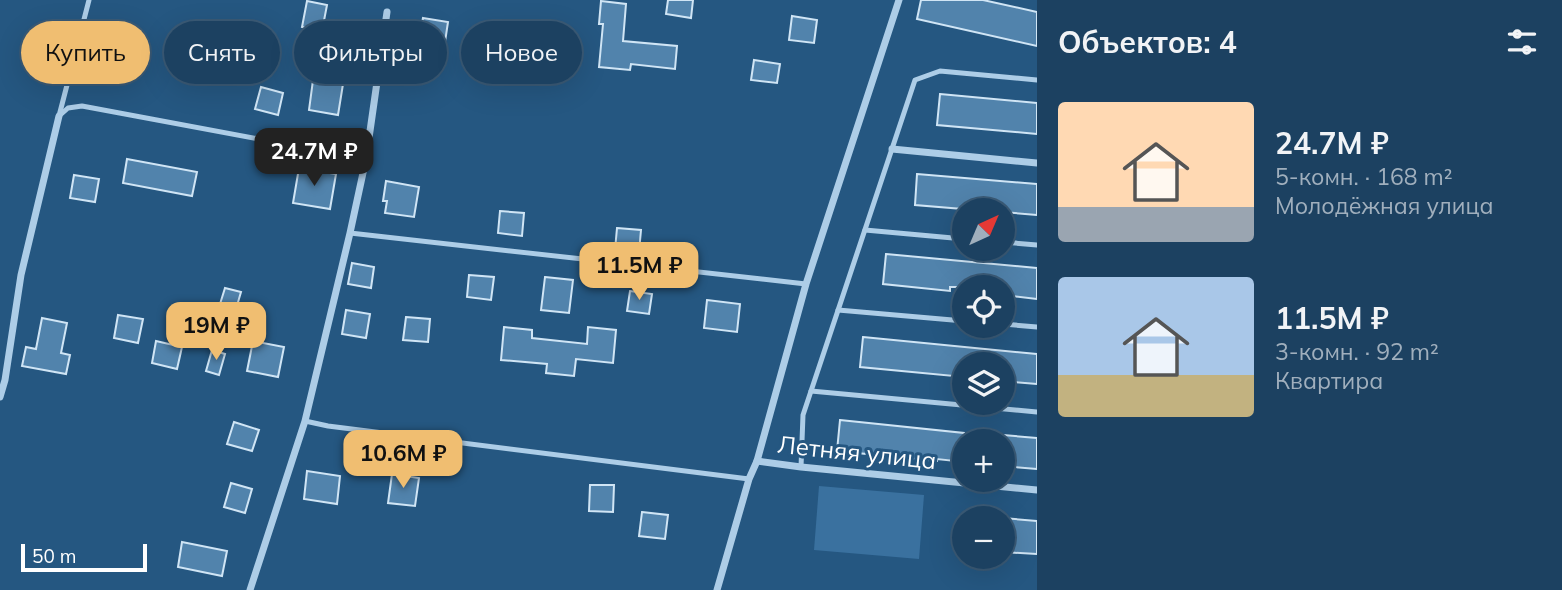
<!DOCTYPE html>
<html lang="ru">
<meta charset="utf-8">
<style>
body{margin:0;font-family:Mulish,sans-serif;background:#254867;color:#f1f3f6;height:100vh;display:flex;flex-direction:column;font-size:26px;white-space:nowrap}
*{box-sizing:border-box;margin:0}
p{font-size:23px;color:#a0afbd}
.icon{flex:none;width:38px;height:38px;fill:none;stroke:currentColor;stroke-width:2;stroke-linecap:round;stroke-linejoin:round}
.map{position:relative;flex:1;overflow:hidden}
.side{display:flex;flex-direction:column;background:#1c4161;width:525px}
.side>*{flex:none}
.banner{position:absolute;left:21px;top:21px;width:665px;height:63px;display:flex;gap:14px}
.needle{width:46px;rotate:44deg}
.fabs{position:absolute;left:952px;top:198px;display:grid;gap:14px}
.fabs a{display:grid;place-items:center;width:63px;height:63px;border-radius:50%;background:#1c4161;box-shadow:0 7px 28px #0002,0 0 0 2px #3a5a76;font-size:35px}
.scale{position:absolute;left:21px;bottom:18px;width:126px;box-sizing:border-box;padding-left:7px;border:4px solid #fff;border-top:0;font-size:19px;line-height:24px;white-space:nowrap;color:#fff;-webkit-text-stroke:5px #255781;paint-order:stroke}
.price{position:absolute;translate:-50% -60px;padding:0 16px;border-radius:14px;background:#f0be71;color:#111;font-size:23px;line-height:46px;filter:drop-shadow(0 2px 4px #0008)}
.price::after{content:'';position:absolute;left:50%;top:42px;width:21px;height:16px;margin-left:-10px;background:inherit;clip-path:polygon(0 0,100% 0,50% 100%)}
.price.active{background:#222;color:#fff}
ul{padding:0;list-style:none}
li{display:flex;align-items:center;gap:21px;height:175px;padding:0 21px}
li span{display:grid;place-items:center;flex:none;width:196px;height:140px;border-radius:7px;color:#555}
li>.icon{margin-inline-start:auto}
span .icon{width:84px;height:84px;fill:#fffc;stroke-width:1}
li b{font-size:30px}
h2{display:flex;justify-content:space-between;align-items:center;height:84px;padding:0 21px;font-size:30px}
.chip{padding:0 24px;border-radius:32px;background:#1c4161;box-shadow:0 7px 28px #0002,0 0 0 2px #3a5a76;font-size:24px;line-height:63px}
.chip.active{background:#f0be71;color:#111}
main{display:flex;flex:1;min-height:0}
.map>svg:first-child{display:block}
.green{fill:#3a719f}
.building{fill:#5183ac;stroke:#d0e5f5;stroke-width:2}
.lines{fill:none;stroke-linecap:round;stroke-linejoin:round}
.lane{stroke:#adcde7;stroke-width:5}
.street{stroke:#adcde7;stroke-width:7}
.labels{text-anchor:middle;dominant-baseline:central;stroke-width:6;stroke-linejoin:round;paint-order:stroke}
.street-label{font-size:24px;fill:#fff;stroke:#255781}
</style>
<main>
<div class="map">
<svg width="1037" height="590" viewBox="0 0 1037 590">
<rect width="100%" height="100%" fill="#255781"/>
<polygon class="green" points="819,486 924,495 919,559 814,550"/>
<g class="building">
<polygon points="668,0 693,0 691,18 666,14"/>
<polygon points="921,0 983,0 1037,12 1037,46 917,19"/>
<polygon points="307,1 327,5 322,31 302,27"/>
<polygon points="601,1 626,4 623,41 677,46 675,69 631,64 630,70 599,67 603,24 599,24"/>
<polygon points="792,16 817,20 814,43 789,40"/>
<polygon points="423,18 448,22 445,42 419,37"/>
<polygon points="490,25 521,28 518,56 487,52"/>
<polygon points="754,60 780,64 777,83 751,80"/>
<polygon points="313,80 343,84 338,115 309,110"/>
<polygon points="261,87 283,93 278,115 255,109"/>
<polygon points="940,94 1037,103 1037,134 937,125"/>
<polygon points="127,159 197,172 192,196 123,183"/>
<polygon points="299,168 336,174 330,209 293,203"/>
<polygon points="917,174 1037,184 1037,215 1003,212 1003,210 975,210 915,205"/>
<polygon points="74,175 99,179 95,202 70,198"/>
<polygon points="386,181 419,187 414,217 385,213 387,201 383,201"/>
<polygon points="500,211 524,213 522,236 498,233"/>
<polygon points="617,228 641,230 639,252 615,250"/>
<polygon points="886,254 1037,268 1037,299 1003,295 1003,287 950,287 950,291 883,284"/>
<polygon points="352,263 374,267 371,288 348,284"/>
<polygon points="469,275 494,277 491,300 467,297"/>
<polygon points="545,277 573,280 569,313 541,310"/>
<polygon points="225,288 241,292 236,309 220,304"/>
<polygon points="630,291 652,294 649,314 627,311"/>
<polygon points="707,300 740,304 737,332 704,328"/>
<polygon points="346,310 370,314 366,338 342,334"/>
<polygon points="118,315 143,319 138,343 114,338"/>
<polygon points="406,317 430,319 428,342 403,340"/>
<polygon points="42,318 67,323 61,353 70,355 66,374 22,366 26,347 36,349"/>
<polygon points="504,327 532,330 532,338 587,344 588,327 616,330 613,363 576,359 574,376 546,373 547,364 501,360"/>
<polygon points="863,337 1037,354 1037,384 1003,381 1003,364 964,364 964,377 860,367"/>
<polygon points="156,341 182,347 177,369 152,363"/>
<polygon points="253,341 284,347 278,377 247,371"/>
<polygon points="212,350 225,354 219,375 206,371"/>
<polygon points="840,420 964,433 964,462 937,459 937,461 837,451"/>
<polygon points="234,422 259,430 252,451 227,444"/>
<polygon points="1003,435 1037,438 1037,469 1003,466"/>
<polygon points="307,471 340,476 337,504 304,499"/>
<polygon points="392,474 419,478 415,506 388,503"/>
<polygon points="231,483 252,489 245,513 224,507"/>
<polygon points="590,485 614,485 613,512 589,511"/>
<polygon points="642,512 668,515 665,539 639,536"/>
<polygon points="1003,518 1037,521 1037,554 1003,552"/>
<polygon points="182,542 227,551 222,576 178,567"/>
</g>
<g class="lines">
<g class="lane">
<polyline points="59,116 68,108 82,106 366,159"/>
<polyline points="59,116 89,0"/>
<polyline points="865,230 964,239"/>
<polyline points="350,233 806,284"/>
<polyline points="1003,242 1037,245"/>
<polyline points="838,310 964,321"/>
<polyline points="1003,324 1037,327"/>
<polyline points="811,391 1037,412"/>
<polyline points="305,421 328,426 749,479"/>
<polyline points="801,467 803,415 915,80 940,71 1037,80"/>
</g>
<g class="street">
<polyline points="892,149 1037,163"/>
<polyline points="0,397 5,380 21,275 59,116"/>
<polyline points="757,461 801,467 1037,490"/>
<polyline points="250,590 305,421 350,233 366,159 387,12"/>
<polyline points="717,590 749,479 757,461 806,284 899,0"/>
</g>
</g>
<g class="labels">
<g class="street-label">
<text transform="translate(857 452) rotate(6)">Летняя улица</text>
</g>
</g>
</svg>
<div class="fabs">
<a><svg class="needle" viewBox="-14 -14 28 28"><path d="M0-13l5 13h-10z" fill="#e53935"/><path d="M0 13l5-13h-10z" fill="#a0afbd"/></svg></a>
<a><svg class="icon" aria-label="locate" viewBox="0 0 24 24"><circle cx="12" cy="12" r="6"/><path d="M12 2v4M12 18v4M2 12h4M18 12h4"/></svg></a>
<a><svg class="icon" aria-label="layers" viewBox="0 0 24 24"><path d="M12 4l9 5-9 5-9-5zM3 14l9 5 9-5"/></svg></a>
<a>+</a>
<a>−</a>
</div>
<div class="scale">50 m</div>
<b class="price active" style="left:314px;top:188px">24.7M ₽</b>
<b class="price" style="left:639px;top:302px">11.5M ₽</b>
<b class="price" style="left:216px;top:362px">19M ₽</b>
<b class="price" style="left:403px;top:490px">10.6M ₽</b>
<div class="banner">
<a class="chip active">Купить</a>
<a class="chip">Снять</a>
<a class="chip">Фильтры</a>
<a class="chip">Новое</a>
</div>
</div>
<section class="side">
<h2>Объектов: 4<svg class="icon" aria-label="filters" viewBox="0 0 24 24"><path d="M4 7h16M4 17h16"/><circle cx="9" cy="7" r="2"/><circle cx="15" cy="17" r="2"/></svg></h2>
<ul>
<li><span style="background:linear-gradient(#ffd9b3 75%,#9aa5b1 0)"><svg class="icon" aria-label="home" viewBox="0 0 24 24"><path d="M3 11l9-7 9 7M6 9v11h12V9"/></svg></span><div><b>24.7M ₽</b><p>5-комн. · 168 m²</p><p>Молодёжная улица</p></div></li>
<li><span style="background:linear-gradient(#a9c7e8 70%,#c2b280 0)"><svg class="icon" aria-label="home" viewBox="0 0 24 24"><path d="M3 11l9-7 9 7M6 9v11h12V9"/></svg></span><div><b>11.5M ₽</b><p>3-комн. · 92 m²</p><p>Квартира</p></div></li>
</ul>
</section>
</main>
